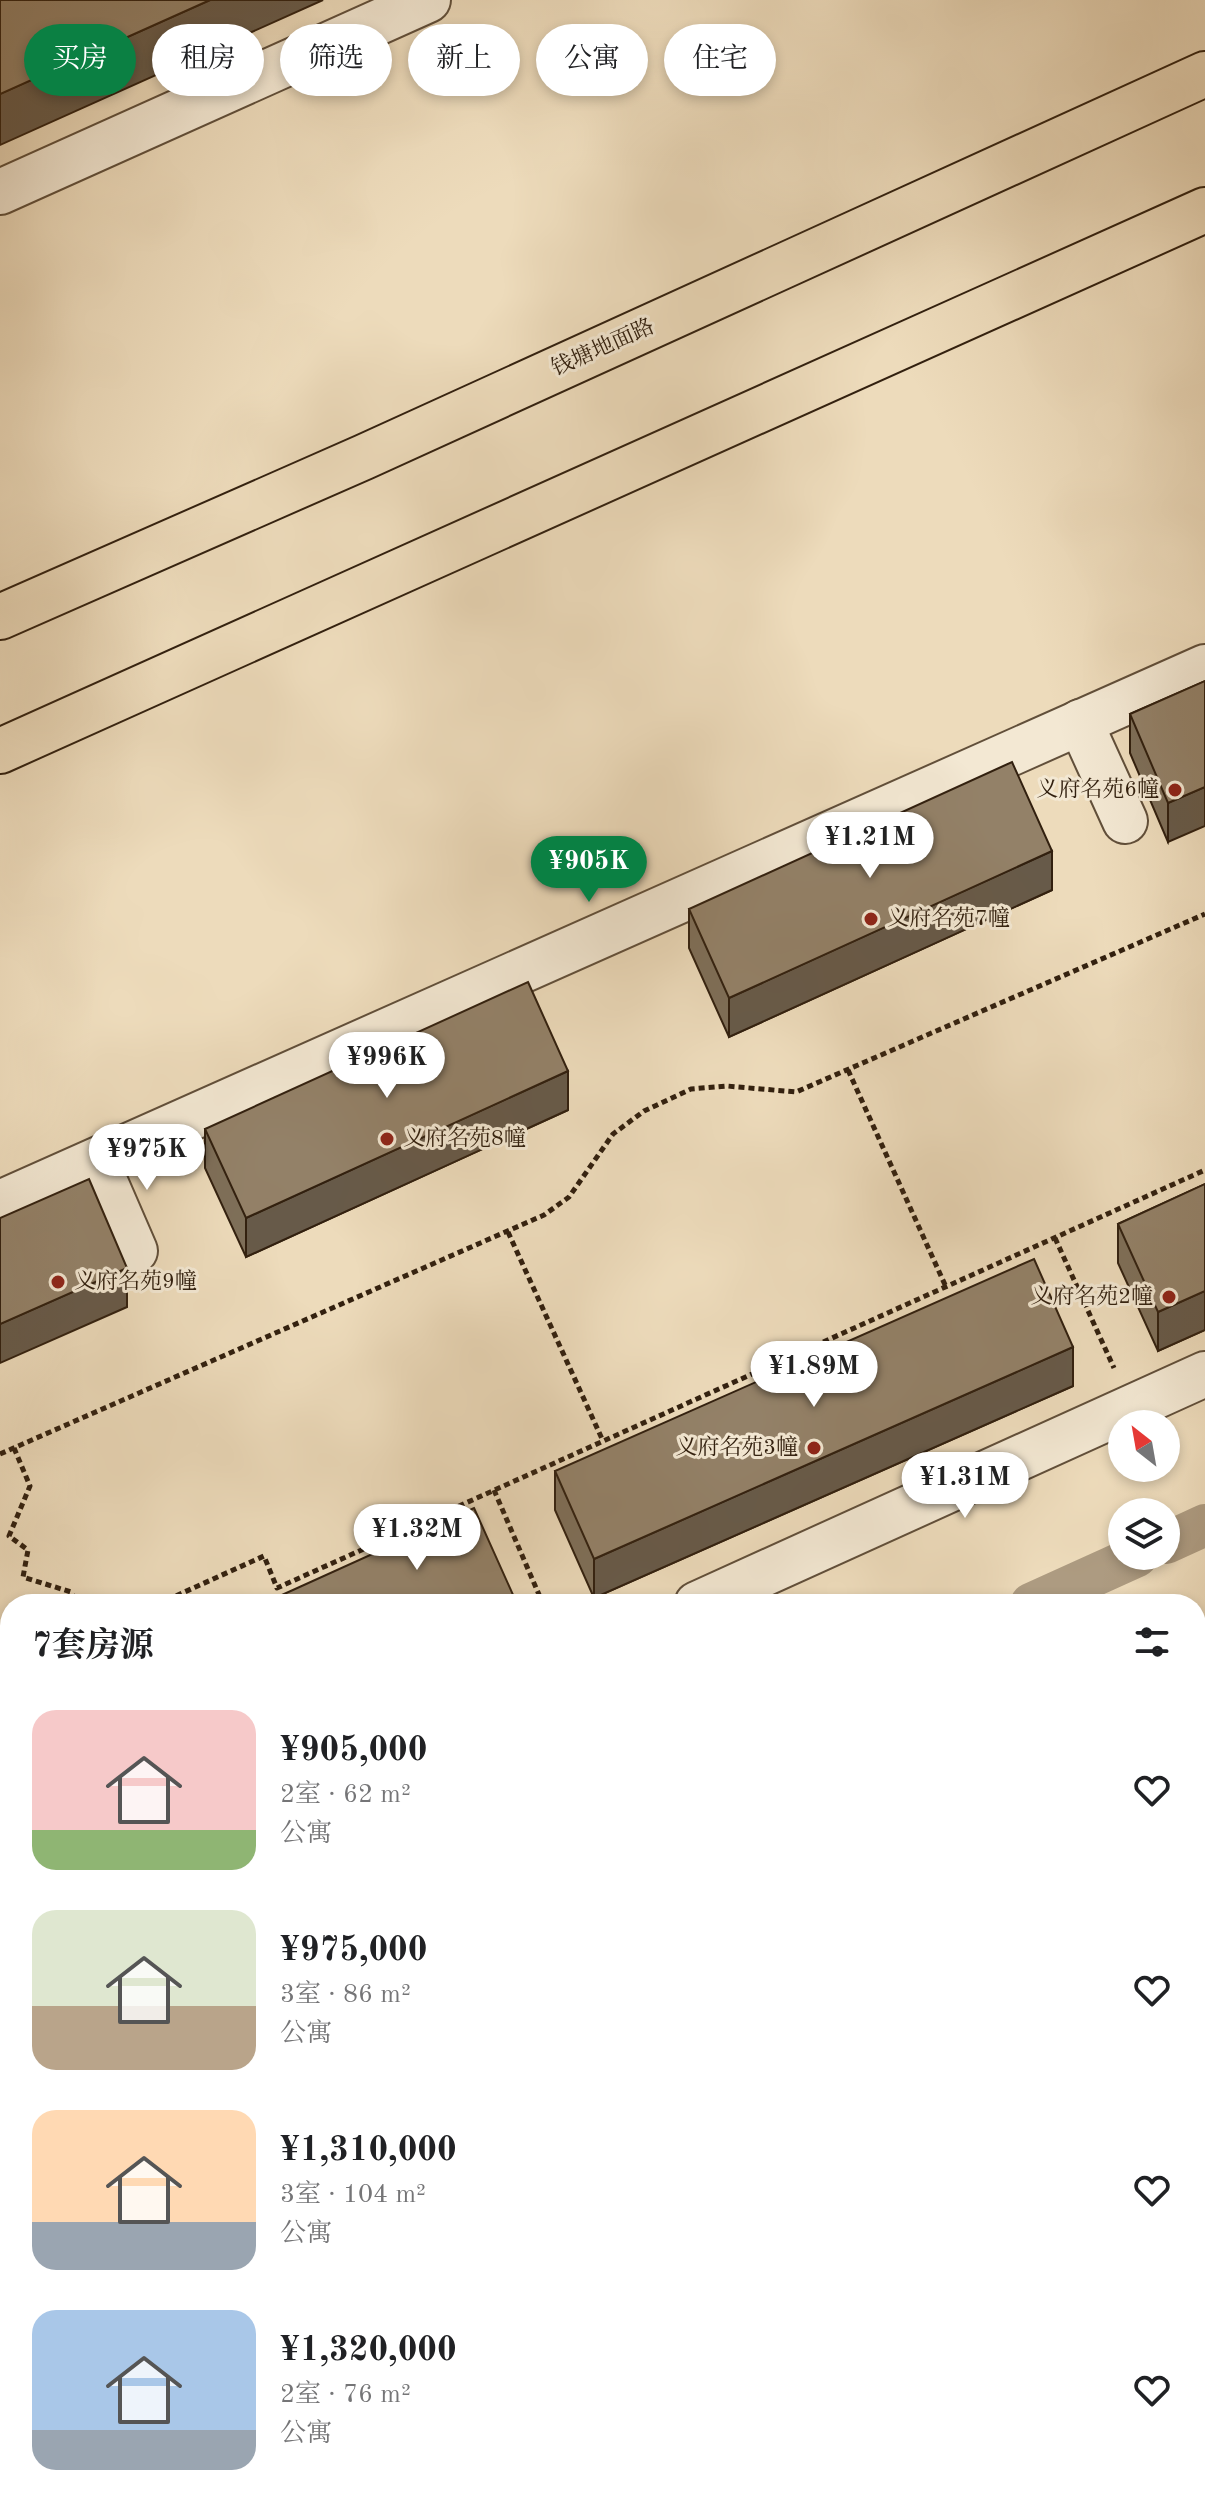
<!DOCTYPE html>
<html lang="zh">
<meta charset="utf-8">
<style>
body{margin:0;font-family:"Old Standard TT","Noto Serif SC",serif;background:#f2f2f2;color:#202124;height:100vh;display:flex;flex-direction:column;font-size:30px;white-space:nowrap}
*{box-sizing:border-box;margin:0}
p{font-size:26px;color:#757577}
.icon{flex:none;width:44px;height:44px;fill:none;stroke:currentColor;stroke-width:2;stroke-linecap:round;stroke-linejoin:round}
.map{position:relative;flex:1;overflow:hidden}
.side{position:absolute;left:0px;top:1594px;width:1206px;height:914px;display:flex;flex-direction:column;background:#fff;border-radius:32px 32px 0 0;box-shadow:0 4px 12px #0003}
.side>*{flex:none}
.banner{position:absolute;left:24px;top:24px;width:800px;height:72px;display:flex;gap:16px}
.needle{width:52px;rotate:329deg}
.buttons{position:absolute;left:1108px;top:1410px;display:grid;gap:16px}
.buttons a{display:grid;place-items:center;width:72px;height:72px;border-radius:50%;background:#fff;box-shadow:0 4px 12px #0003;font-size:40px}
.price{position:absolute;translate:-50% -68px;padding:0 18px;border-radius:28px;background:#fff;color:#222;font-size:26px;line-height:52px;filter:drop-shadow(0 2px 4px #0008)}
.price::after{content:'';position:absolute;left:50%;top:48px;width:24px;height:18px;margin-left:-12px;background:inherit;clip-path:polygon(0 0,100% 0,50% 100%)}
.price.current{background:#0b8043;color:#fff}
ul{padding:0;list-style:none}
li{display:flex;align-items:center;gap:24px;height:200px;padding:0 32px}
li span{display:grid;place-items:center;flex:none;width:224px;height:160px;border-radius:24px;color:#555}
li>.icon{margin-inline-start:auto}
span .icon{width:96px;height:96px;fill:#fffc;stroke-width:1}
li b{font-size:34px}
h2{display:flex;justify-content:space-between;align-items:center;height:96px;padding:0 32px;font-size:34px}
.chip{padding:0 28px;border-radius:36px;background:#fff;box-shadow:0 4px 12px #0003;font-size:28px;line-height:72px}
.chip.current{background:#0b8043;color:#fff}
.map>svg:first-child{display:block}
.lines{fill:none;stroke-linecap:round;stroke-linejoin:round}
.canal{stroke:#ad9b81;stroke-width:42}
.minor-casing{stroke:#614f3a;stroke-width:48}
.major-casing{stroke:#32200f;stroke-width:48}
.path{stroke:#32200f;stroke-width:5;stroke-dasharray:6 4;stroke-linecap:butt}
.minor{stroke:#f3e8d3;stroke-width:44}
.major{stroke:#eddbbb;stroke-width:44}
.wall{fill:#7e6f59;stroke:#32200f;stroke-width:2}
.shaded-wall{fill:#675a49;stroke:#32200f;stroke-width:2}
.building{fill:#938168;stroke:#32200f;stroke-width:2}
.poi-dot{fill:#8f2418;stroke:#f3e8d3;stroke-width:3}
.labels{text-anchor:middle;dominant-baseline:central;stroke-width:6;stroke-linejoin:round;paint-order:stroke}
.street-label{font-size:22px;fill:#32200f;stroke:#f3e8d3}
.poi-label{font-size:22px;fill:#32200f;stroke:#f3e8d3;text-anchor:end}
</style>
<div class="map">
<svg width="1205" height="2507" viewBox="0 0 1205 2507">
<rect width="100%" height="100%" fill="#eddbbb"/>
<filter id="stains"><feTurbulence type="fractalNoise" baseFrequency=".0025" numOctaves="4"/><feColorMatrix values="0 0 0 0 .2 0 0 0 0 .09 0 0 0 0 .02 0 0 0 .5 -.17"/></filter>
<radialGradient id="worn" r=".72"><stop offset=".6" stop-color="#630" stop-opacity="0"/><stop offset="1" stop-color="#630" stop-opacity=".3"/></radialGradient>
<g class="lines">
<g class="canal">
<polyline points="1166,1543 1205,1525"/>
<polyline points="1031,1604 1137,1556"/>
<polyline points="0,2072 10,2067"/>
</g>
<g class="minor-casing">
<g id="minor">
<polyline points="0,192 428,0"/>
<polyline points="1080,722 1125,821"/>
<polyline points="96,1161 135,1251"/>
<polyline points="0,1203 1205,667"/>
<polyline points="697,1604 1205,1374"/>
<polyline points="0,1921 10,1916"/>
<polyline points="1196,2473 1205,2469"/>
<polyline points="1125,2507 1144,2498"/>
</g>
</g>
<g class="major-casing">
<g id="major">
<polyline points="0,617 364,457 1205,74"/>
<polyline points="0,751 1205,210"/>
</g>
</g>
<g class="path">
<polyline points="848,1070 946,1287"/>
<polyline points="508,1232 603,1441"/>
<polyline points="1055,1238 1114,1368"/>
<polyline points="14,1448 30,1486 9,1536 28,1550 23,1577 71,1592 78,1604"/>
<polyline points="0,1454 544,1215 569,1197 613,1134 644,1111 691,1089 727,1086 796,1092 1205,914"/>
<polyline points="494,1490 543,1604"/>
<polyline points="158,1604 264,1556 277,1588 1205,1170"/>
<polyline points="0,1676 10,1671"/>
</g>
<use href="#minor" class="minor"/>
<use href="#major" class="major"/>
</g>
<g class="wall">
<polygon points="1205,681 1168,842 1130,753 1130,714"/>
<polygon points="1052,890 729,1037 689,948 689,909"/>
<polygon points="568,1110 246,1257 205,1168 205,1129"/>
<polygon points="1205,1184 1205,1330 1158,1351 1118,1263 1118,1224"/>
<polygon points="1073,1386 594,1598 555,1510 555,1471"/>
</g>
<g class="shaded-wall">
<polygon points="210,0 323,0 0,145 0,94"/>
<polygon points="1205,787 1205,826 1168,842 1168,803"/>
<polygon points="1052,851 1052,890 729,1037 729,998"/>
<polygon points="568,1071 568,1110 246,1257 246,1218"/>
<polygon points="127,1268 127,1307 0,1363 0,1324"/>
<polygon points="1205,1291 1205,1330 1158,1351 1158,1312"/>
<polygon points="1073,1347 1073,1386 594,1598 594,1559"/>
<polygon points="514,1597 514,1604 498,1604"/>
<polygon points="10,1826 10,1865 0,1870 0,1831"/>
</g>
<g class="building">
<polygon points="0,0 210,0 0,94"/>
<polygon points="1205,681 1205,787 1168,803 1130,714"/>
<polygon points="1012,762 1052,851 729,998 689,909"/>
<polygon points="528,982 568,1071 246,1218 205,1129"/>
<polygon points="89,1179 127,1268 0,1324 0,1218"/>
<polygon points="1205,1184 1205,1291 1158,1312 1118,1224"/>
<polygon points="1034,1259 1073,1347 594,1559 555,1471"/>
<polygon points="474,1508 514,1597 498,1604 262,1604"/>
<polygon points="10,1719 10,1826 0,1831 0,1724"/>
</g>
<g class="poi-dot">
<circle cx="1175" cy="790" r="8"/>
<circle cx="871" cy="919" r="8"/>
<circle cx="387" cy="1139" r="8"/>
<circle cx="58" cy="1282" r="8"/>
<circle cx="1169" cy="1297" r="8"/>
<circle cx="814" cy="1448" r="8"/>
</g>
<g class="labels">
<g class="street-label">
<text transform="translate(603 348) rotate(-24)">钱塘地面路</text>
</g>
<g class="poi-label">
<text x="1159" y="790">义府名苑6幢</text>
<text x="887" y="919" text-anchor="start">义府名苑7幢</text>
<text x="403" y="1139" text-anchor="start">义府名苑8幢</text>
<text x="74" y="1282" text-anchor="start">义府名苑9幢</text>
<text x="1153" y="1297">义府名苑2幢</text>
<text x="798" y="1448">义府名苑3幢</text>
</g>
</g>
<rect width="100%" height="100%" filter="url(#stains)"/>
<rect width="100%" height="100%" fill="url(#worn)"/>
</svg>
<div class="buttons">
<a><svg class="needle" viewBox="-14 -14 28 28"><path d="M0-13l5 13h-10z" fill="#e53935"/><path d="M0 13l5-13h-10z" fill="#757577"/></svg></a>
<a><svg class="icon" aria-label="layers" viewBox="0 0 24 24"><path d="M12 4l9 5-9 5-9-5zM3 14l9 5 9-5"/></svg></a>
</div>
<b class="price" style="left:870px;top:880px">¥1.21M</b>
<b class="price current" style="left:589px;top:904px">¥905K</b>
<b class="price" style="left:387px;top:1100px">¥996K</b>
<b class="price" style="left:147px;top:1192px">¥975K</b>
<b class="price" style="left:814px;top:1409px">¥1.89M</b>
<b class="price" style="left:965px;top:1520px">¥1.31M</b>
<b class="price" style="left:417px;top:1572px">¥1.32M</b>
<div class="banner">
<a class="chip current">买房</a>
<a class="chip">租房</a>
<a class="chip">筛选</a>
<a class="chip">新上</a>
<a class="chip">公寓</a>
<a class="chip">住宅</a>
</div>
<section class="side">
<h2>7套房源<svg class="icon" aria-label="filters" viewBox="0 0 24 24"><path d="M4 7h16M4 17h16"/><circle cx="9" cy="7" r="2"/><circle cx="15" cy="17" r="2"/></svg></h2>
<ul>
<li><span style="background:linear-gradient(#f6c9c9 75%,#8fb573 0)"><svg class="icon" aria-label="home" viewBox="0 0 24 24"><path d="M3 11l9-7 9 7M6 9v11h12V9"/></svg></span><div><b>¥905,000</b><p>2室 · 62 m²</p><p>公寓</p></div><svg class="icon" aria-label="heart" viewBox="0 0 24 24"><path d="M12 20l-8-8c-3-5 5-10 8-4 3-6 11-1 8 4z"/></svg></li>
<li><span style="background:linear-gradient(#dfe7d0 60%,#b9a48a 0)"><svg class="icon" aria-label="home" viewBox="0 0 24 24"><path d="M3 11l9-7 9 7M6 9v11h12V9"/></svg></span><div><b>¥975,000</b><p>3室 · 86 m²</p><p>公寓</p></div><svg class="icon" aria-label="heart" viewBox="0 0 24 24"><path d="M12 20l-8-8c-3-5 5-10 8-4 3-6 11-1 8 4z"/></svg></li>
<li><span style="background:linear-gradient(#ffd9b3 70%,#9aa5b1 0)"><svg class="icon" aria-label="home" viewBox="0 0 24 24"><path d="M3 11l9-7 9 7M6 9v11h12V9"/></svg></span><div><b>¥1,310,000</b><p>3室 · 104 m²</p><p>公寓</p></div><svg class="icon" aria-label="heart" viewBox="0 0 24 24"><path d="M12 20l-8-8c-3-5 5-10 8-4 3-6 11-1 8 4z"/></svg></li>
<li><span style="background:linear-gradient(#a9c7e8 75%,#9aa5b1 0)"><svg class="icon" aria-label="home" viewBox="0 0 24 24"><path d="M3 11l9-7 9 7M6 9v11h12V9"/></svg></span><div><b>¥1,320,000</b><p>2室 · 76 m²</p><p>公寓</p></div><svg class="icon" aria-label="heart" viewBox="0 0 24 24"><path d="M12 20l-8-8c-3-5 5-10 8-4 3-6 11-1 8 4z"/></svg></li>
</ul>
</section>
</div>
